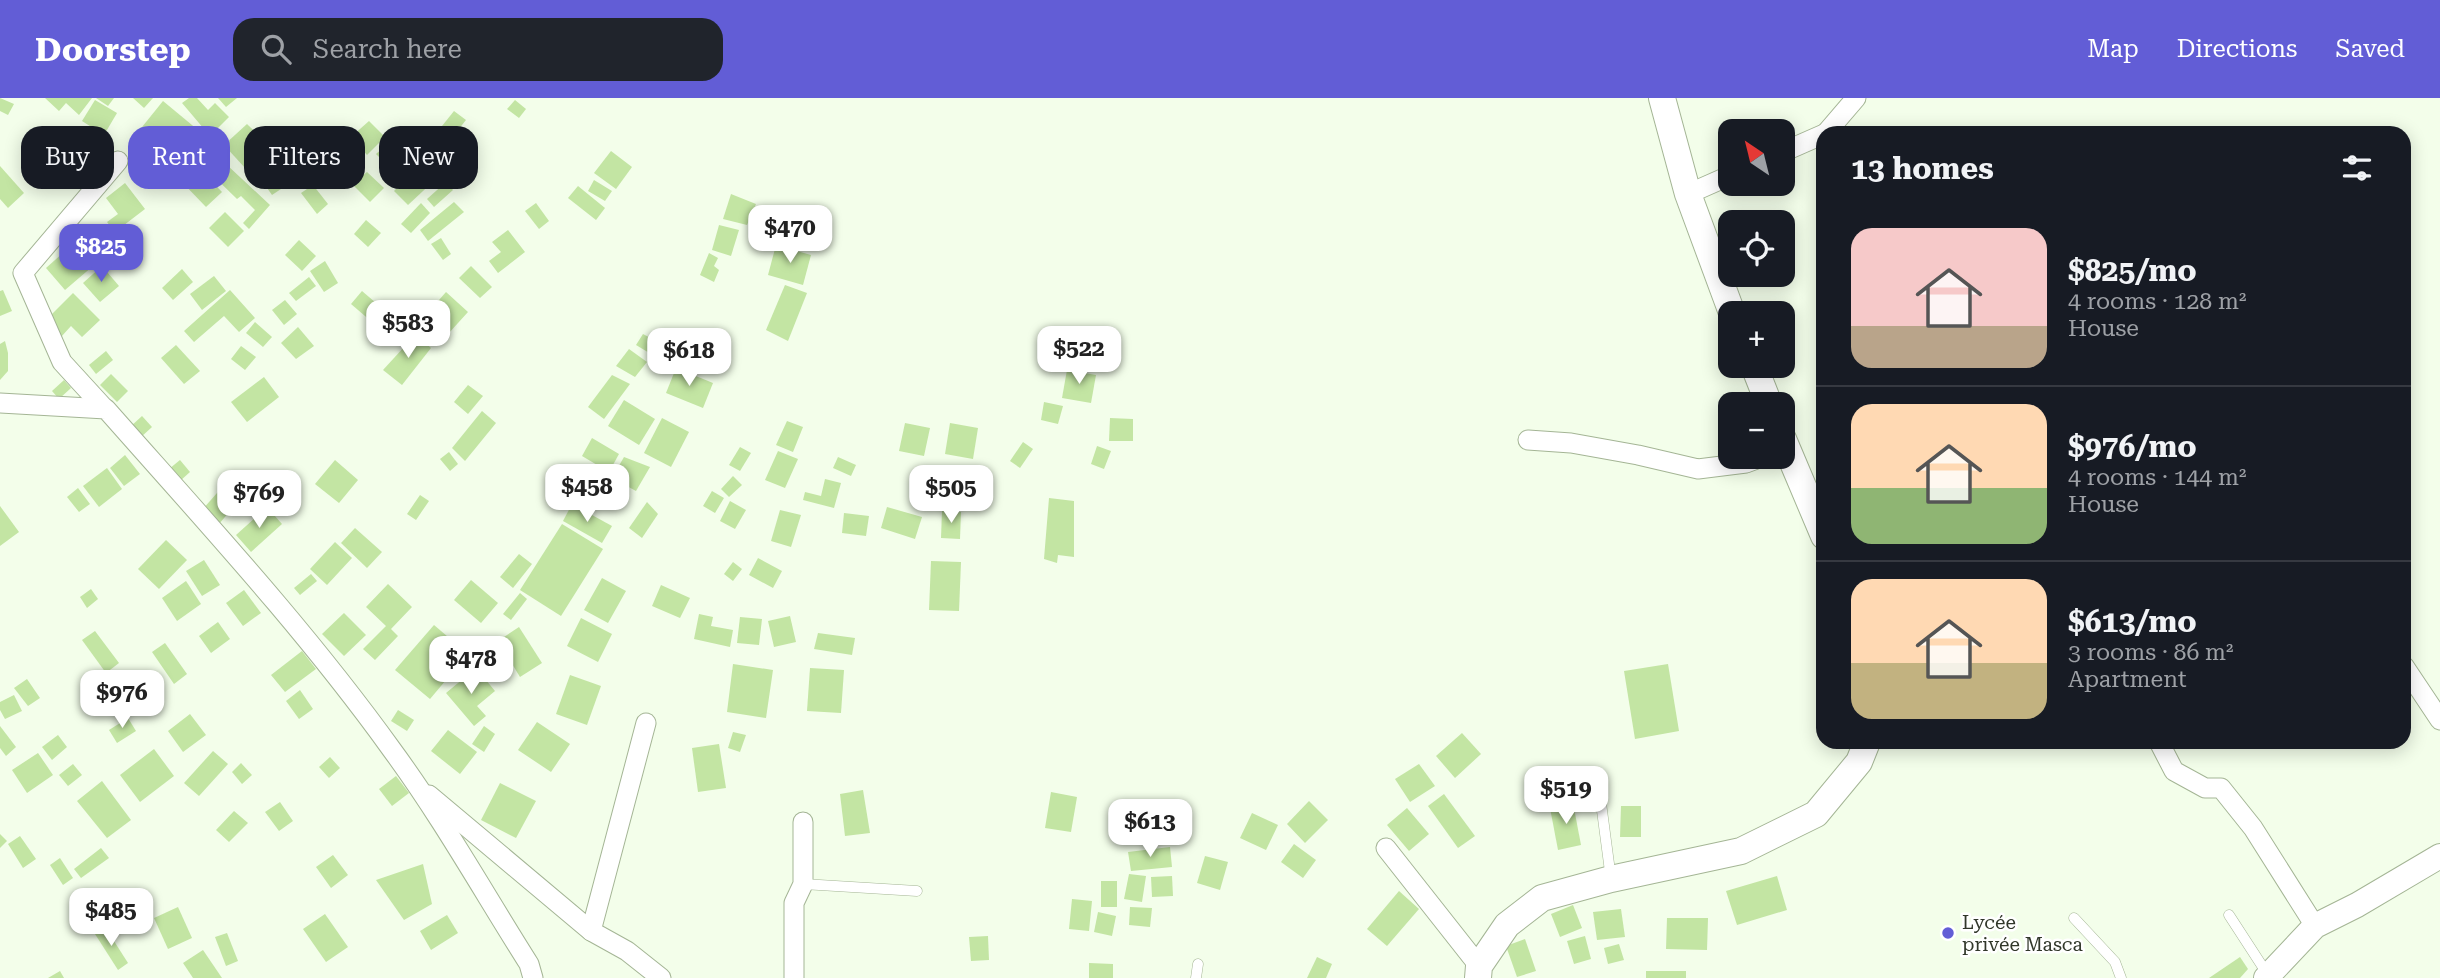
<!DOCTYPE html>
<meta charset="utf-8">
<style>
body{margin:0;font-family:"Roboto Serif",serif;background:#20242c;color:#f1f3f6;height:100vh;display:flex;flex-direction:column;font-size:26px;white-space:nowrap}
*{box-sizing:border-box;margin:0}
p{font-size:23px;color:#9ea1a6}
.icon{flex:none;width:38px;height:38px;fill:none;stroke:currentColor;stroke-width:2;stroke-linecap:round;stroke-linejoin:round}
.map{position:relative;flex:1;overflow:hidden}
.panel{position:absolute;left:1816px;top:28px;width:595px;height:623px;display:flex;flex-direction:column;background:#171b24;border-radius:21px;box-shadow:0 4px 18px #0003}
.panel>*{flex:none}
.banner{position:absolute;left:21px;top:28px;width:665px;height:63px;display:flex;gap:14px}
.needle{width:46px;rotate:325deg}
.controls{position:absolute;left:1718px;top:21px;display:grid;gap:14px}
.controls a{display:grid;place-items:center;width:77px;height:77px;border-radius:14px;background:#171b24;box-shadow:0 4px 18px #0003;font-size:35px}
.price{position:absolute;translate:-50% -60px;padding:0 16px;border-radius:14px;background:#fff;color:#222;font-size:23px;line-height:46px;filter:drop-shadow(0 2px 4px #0008)}
.price::after{content:'';position:absolute;left:50%;top:42px;width:21px;height:16px;margin-left:-10px;background:inherit;clip-path:polygon(0 0,100% 0,50% 100%)}
.price.on{background:#625dd6;color:#fff}
ul{padding:0;list-style:none}
li{display:flex;align-items:center;gap:21px;height:175px;padding:0 35px}
li+li{border-top:2px solid #363941}
li span{display:grid;place-items:center;flex:none;width:196px;height:140px;border-radius:21px;color:#555}
li>.icon{margin-inline-start:auto}
span .icon{width:84px;height:84px;fill:#fffc;stroke-width:1}
li b{font-size:30px}
h2{display:flex;justify-content:space-between;align-items:center;height:84px;padding:0 35px;font-size:30px}
.tag{padding:0 24px;border-radius:21px;background:#171b24;box-shadow:0 4px 18px #0003;font-size:24px;line-height:63px}
.tag.on{background:#625dd6;color:#fff}
header{display:flex;align-items:center;gap:42px;box-sizing:border-box;height:98px;padding:0 35px;background:#625dd6;color:#fff}
header strong{font-size:33px}
nav{display:flex;gap:38px;margin-inline-start:auto;font-size:24px}
.search{width:490px;height:63px;background:#20242c;display:flex;align-items:center;gap:18px;box-sizing:border-box;padding:0 24px;border-radius:21px;color:#9ea1a6;font-size:26px}
.map>svg:first-child{display:block}
.building{fill:#c3e5a3}
.lines{fill:none;stroke-linecap:round;stroke-linejoin:round}
.service-casing{stroke:#a4b595;stroke-width:11}
.minor-casing{stroke:#a4b595;stroke-width:21}
.tertiary-casing{stroke:#a4b595;stroke-width:26}
.secondary-casing{stroke:#a4b595;stroke-width:28}
.service{stroke:#fff;stroke-width:10}
.minor{stroke:#fff;stroke-width:19}
.tertiary{stroke:#fff;stroke-width:24}
.secondary{stroke:#fff;stroke-width:26}
.poi-dot{fill:#625dd6;stroke:#fff;stroke-width:2.5}
.labels{text-anchor:middle;dominant-baseline:central;stroke-width:5;stroke-linejoin:round;paint-order:stroke}
.poi-label{font-size:19px;fill:#31372a;stroke:#fff;text-anchor:start}
</style>
<header>
<strong>Doorstep</strong>
<div class="search"><svg class="icon" aria-label="search" viewBox="0 0 24 24"><circle cx="10" cy="10" r="6"/><path d="M15 15l6 6"/></svg>Search here</div>
<nav><a>Map</a><a>Directions</a><a>Saved</a></nav>
</header>
<div class="map">
<svg width="2440" height="880" viewBox="0 0 2440 880">
<rect width="100%" height="100%" fill="#f3feea"/>
<g class="building">
<polygon points="0,0 14,6 8,17 0,13"/>
<polygon points="45,0 92,0 79,17 66,5 59,13"/>
<polygon points="96,0 114,0 108,8"/>
<polygon points="133,0 153,0 144,10"/>
<polygon points="189,0 197,0 208,12 215,5 229,19 210,38 182,5"/>
<polygon points="218,0 237,0 226,9"/>
<polygon points="95,2 117,15 104,37 82,23"/>
<polygon points="515,2 526,11 519,20 507,11"/>
<polygon points="163,3 198,32 173,62 138,34"/>
<polygon points="454,13 466,22 450,42 438,33"/>
<polygon points="369,23 385,39 367,57 351,39"/>
<polygon points="247,26 283,61 256,82 224,47"/>
<polygon points="45,38 56,47 47,58 36,49"/>
<polygon points="439,40 457,56 442,72 424,56"/>
<polygon points="65,42 83,59 73,70 55,53"/>
<polygon points="384,49 401,65 393,73 376,56"/>
<polygon points="212,53 270,107 249,131 243,125 255,112 241,98 237,101 199,64"/>
<polygon points="611,53 632,69 616,91 594,75"/>
<polygon points="304,62 311,71 296,85 288,77"/>
<polygon points="421,65 438,79 408,107 394,93"/>
<polygon points="196,67 222,94 206,109 180,82"/>
<polygon points="0,68 24,95 8,110 0,101"/>
<polygon points="367,74 384,90 370,104 352,86"/>
<polygon points="279,76 287,87 272,97 265,87"/>
<polygon points="594,82 612,93 605,103 588,93"/>
<polygon points="446,84 453,92 434,109 427,101"/>
<polygon points="125,85 145,111 115,134 107,124 118,116 106,100"/>
<polygon points="313,87 328,106 317,116 301,95"/>
<polygon points="578,88 605,110 596,122 568,100"/>
<polygon points="731,96 756,106 747,127 723,121"/>
<polygon points="454,104 464,114 428,143 420,132"/>
<polygon points="421,105 430,115 411,135 401,126"/>
<polygon points="536,105 549,123 539,131 525,113"/>
<polygon points="225,114 244,133 228,149 209,130"/>
<polygon points="366,122 381,135 368,149 354,136"/>
<polygon points="719,127 739,132 731,158 712,152"/>
<polygon points="508,132 525,154 498,175 489,163 501,154 492,144"/>
<polygon points="98,136 110,151 96,162 84,146"/>
<polygon points="441,140 451,156 443,162 431,146"/>
<polygon points="299,142 316,158 302,173 285,157"/>
<polygon points="73,146 93,168 65,192 46,170"/>
<polygon points="776,147 811,157 803,187 768,177"/>
<polygon points="709,155 718,160 714,168 719,172 714,184 700,177"/>
<polygon points="325,163 338,185 324,194 310,173"/>
<polygon points="102,168 119,188 100,204 83,185"/>
<polygon points="471,168 492,189 480,200 459,180"/>
<polygon points="182,171 193,184 173,202 162,190"/>
<polygon points="214,178 226,193 202,212 190,196"/>
<polygon points="309,179 316,188 296,203 289,195"/>
<polygon points="785,187 807,195 788,243 766,232"/>
<polygon points="3,192 12,213 0,218 0,193"/>
<polygon points="230,192 255,220 239,234 224,218 194,244 184,233"/>
<polygon points="362,193 383,211 372,224 351,206"/>
<polygon points="446,194 468,214 448,236 438,227 444,221 432,210"/>
<polygon points="73,195 100,222 82,239 71,228 61,239 45,223"/>
<polygon points="285,202 297,216 284,227 272,212"/>
<polygon points="394,222 402,231 385,246 377,238"/>
<polygon points="255,224 272,239 263,249 246,235"/>
<polygon points="298,229 314,248 296,261 281,245"/>
<polygon points="416,236 431,250 402,287 383,272"/>
<polygon points="643,236 658,244 651,256 636,247"/>
<polygon points="5,243 8,255 8,273 0,282 0,246"/>
<polygon points="176,247 200,273 184,286 161,260"/>
<polygon points="241,248 256,259 245,272 231,261"/>
<polygon points="629,251 647,264 635,279 616,268"/>
<polygon points="106,253 113,262 96,276 89,267"/>
<polygon points="676,270 713,285 703,310 666,295"/>
<polygon points="1067,272 1096,277 1091,305 1062,300"/>
<polygon points="111,276 128,293 117,304 100,287"/>
<polygon points="612,277 630,286 604,321 588,309"/>
<polygon points="264,279 279,299 247,324 231,304"/>
<polygon points="64,282 71,290 59,301 52,293"/>
<polygon points="468,287 483,298 468,316 454,304"/>
<polygon points="624,302 655,321 639,347 608,328"/>
<polygon points="1044,304 1063,308 1058,326 1041,322"/>
<polygon points="482,313 496,325 465,363 452,350"/>
<polygon points="142,318 152,329 140,340 130,329"/>
<polygon points="662,320 689,334 671,369 644,355"/>
<polygon points="1110,320 1133,321 1133,343 1109,343"/>
<polygon points="787,323 803,329 793,354 776,347"/>
<polygon points="905,325 930,330 924,358 899,353"/>
<polygon points="950,325 978,330 973,361 945,356"/>
<polygon points="592,340 619,356 609,374 582,358"/>
<polygon points="1023,344 1033,351 1020,370 1010,363"/>
<polygon points="1097,348 1111,353 1104,371 1091,366"/>
<polygon points="740,349 751,355 740,373 729,367"/>
<polygon points="778,353 798,361 785,390 765,382"/>
<polygon points="449,354 458,366 450,373 440,361"/>
<polygon points="125,357 140,376 124,388 110,370"/>
<polygon points="624,359 650,369 636,393 612,380"/>
<polygon points="838,359 856,367 851,378 833,370"/>
<polygon points="180,362 190,374 180,383 169,371"/>
<polygon points="335,362 358,382 339,405 315,386"/>
<polygon points="107,370 122,391 99,409 83,388"/>
<polygon points="733,378 742,387 729,399 721,391"/>
<polygon points="825,381 841,385 834,410 803,402 805,394 821,398"/>
<polygon points="225,386 241,400 219,426 202,412"/>
<polygon points="78,390 90,406 79,414 67,399"/>
<polygon points="712,393 724,400 715,415 703,408"/>
<polygon points="420,397 429,403 416,422 407,416"/>
<polygon points="1049,400 1074,403 1074,459 1058,457 1057,465 1044,461"/>
<polygon points="730,403 746,412 735,431 720,423"/>
<polygon points="647,404 658,416 642,440 629,430"/>
<polygon points="572,406 612,428 602,445 563,423"/>
<polygon points="0,408 19,434 0,448"/>
<polygon points="267,409 282,426 251,454 236,437"/>
<polygon points="887,409 922,419 915,441 881,430"/>
<polygon points="780,412 801,417 791,449 771,443"/>
<polygon points="942,413 961,414 960,441 941,440"/>
<polygon points="844,415 869,418 866,438 842,435"/>
<polygon points="562,426 603,451 561,518 520,492"/>
<polygon points="355,430 382,454 367,470 341,445"/>
<polygon points="166,442 187,462 159,491 138,471"/>
<polygon points="335,444 352,460 327,487 310,471"/>
<polygon points="519,456 532,466 513,490 500,479"/>
<polygon points="758,460 782,473 773,490 749,477"/>
<polygon points="204,462 220,487 202,498 186,473"/>
<polygon points="931,463 961,464 959,513 929,512"/>
<polygon points="733,464 742,471 733,483 724,476"/>
<polygon points="311,476 317,483 300,497 294,490"/>
<polygon points="602,480 626,493 608,525 584,512"/>
<polygon points="471,482 498,505 481,525 454,502"/>
<polygon points="186,483 201,506 177,523 162,500"/>
<polygon points="388,486 412,509 391,531 398,538 375,562 363,551 386,528 366,509"/>
<polygon points="661,487 690,500 680,520 652,508"/>
<polygon points="91,491 98,501 87,510 80,499"/>
<polygon points="244,492 261,515 243,528 226,505"/>
<polygon points="520,495 527,501 511,522 503,516"/>
<polygon points="344,515 366,537 344,558 322,536"/>
<polygon points="699,516 713,519 711,528 733,532 730,549 694,541"/>
<polygon points="790,518 796,544 774,549 768,523"/>
<polygon points="740,519 762,521 759,547 737,545"/>
<polygon points="581,520 612,536 598,564 567,548"/>
<polygon points="218,524 230,541 211,555 199,538"/>
<polygon points="434,527 468,556 430,601 395,572"/>
<polygon points="519,529 542,565 520,579 498,543"/>
<polygon points="95,533 119,565 106,575 82,542"/>
<polygon points="818,535 855,540 852,557 814,551"/>
<polygon points="165,545 187,576 174,586 152,554"/>
<polygon points="302,553 316,571 285,594 271,577"/>
<polygon points="733,566 773,572 766,620 727,614"/>
<polygon points="1668,566 1679,633 1635,641 1624,573"/>
<polygon points="476,570 495,593 477,608 486,618 474,628 446,595"/>
<polygon points="810,570 844,572 841,615 807,613"/>
<polygon points="570,577 601,588 587,627 556,616"/>
<polygon points="27,581 40,600 28,608 14,590"/>
<polygon points="300,592 313,611 299,621 286,603"/>
<polygon points="14,597 22,613 5,621 0,612 0,604"/>
<polygon points="398,612 414,622 407,633 391,623"/>
<polygon points="190,616 206,637 183,654 168,633"/>
<polygon points="128,620 136,633 117,645 109,632"/>
<polygon points="537,624 570,646 551,674 518,652"/>
<polygon points="0,628 16,649 6,658 0,650"/>
<polygon points="484,628 495,636 484,654 472,646"/>
<polygon points="448,632 477,654 460,676 431,653"/>
<polygon points="733,634 746,637 740,654 728,650"/>
<polygon points="1462,635 1481,656 1455,680 1436,658"/>
<polygon points="58,637 67,649 52,662 42,649"/>
<polygon points="719,646 726,690 698,694 692,650"/>
<polygon points="154,651 174,678 140,704 120,677"/>
<polygon points="213,653 228,666 199,698 184,685"/>
<polygon points="38,655 53,677 27,695 12,672"/>
<polygon points="330,659 340,670 329,680 319,669"/>
<polygon points="241,665 252,677 242,686 232,674"/>
<polygon points="73,666 82,677 68,688 59,677"/>
<polygon points="1419,666 1435,688 1410,704 1395,681"/>
<polygon points="396,678 409,695 392,708 379,691"/>
<polygon points="102,683 131,722 107,740 77,703"/>
<polygon points="500,685 536,703 516,740 481,722"/>
<polygon points="863,692 870,735 845,738 840,696"/>
<polygon points="1051,694 1077,699 1071,734 1045,730"/>
<polygon points="1444,696 1475,738 1458,750 1428,708"/>
<polygon points="1309,703 1328,722 1305,745 1287,726"/>
<polygon points="280,704 293,723 279,733 265,714"/>
<polygon points="1573,705 1581,747 1558,752 1550,710"/>
<polygon points="1621,708 1641,708 1641,739 1620,739"/>
<polygon points="1407,710 1429,736 1409,753 1387,727"/>
<polygon points="234,713 248,725 229,744 216,732"/>
<polygon points="1252,715 1278,727 1266,752 1240,740"/>
<polygon points="0,736 7,743 0,750"/>
<polygon points="20,738 36,761 23,770 8,746"/>
<polygon points="1294,746 1316,762 1303,780 1281,764"/>
<polygon points="1170,749 1172,769 1131,773 1128,754"/>
<polygon points="101,750 109,760 81,780 74,771"/>
<polygon points="333,757 348,777 331,790 316,769"/>
<polygon points="1205,758 1228,764 1220,792 1197,785"/>
<polygon points="60,760 73,780 63,787 50,767"/>
<polygon points="423,766 432,806 404,822 376,782"/>
<polygon points="1129,776 1146,778 1142,804 1124,801"/>
<polygon points="1172,778 1173,798 1152,799 1151,779"/>
<polygon points="1777,778 1787,812 1737,827 1726,793"/>
<rect x="1101" y="783" width="16" height="26"/>
<polygon points="1399,793 1419,811 1387,848 1367,831"/>
<polygon points="1072,801 1092,803 1089,833 1069,831"/>
<polygon points="1573,807 1582,830 1560,839 1551,816"/>
<polygon points="178,809 192,840 168,851 154,820"/>
<polygon points="1130,809 1152,810 1150,829 1129,827"/>
<polygon points="1621,811 1625,839 1597,842 1593,814"/>
<polygon points="1098,814 1116,818 1112,838 1094,834"/>
<polygon points="325,816 348,849 326,864 303,831"/>
<polygon points="447,817 458,835 431,852 420,833"/>
<polygon points="1667,820 1708,820 1707,852 1666,851"/>
<polygon points="105,829 128,865 118,872 95,836"/>
<polygon points="227,835 238,863 226,868 215,839"/>
<polygon points="988,838 989,862 971,863 969,839"/>
<polygon points="1585,838 1591,861 1574,866 1567,843"/>
<polygon points="1525,841 1536,873 1517,879 1506,848"/>
<polygon points="1619,846 1624,862 1608,866 1604,850"/>
<polygon points="203,852 222,880 193,880 183,865"/>
<polygon points="1317,859 1332,866 1326,880 1307,880"/>
<polygon points="2240,859 2248,871 2240,880 2209,880"/>
<polygon points="1089,865 1113,866 1113,880 1089,880"/>
<polygon points="60,873 64,880 48,880"/>
<rect x="1646" y="873" width="40" height="7"/>
</g>
<g class="lines">
<g class="service-casing">
<g id="service">
<polyline points="1601,705 1611,781"/>
<polyline points="803,786 917,793"/>
<polyline points="2229,817 2268,877"/>
<polyline points="2074,820 2115,864 2121,880"/>
<polyline points="1196,880 1198,866"/>
</g>
</g>
<g class="minor-casing">
<g id="minor">
<polyline points="1826,35 1856,0"/>
<polyline points="1783,54 1824,36"/>
<polyline points="1688,96 1731,77"/>
<path d="M0,305L106,311C204,422 305,531 392,652C442,720 484,795 529,866L533,880"/>
<polyline points="105,311 62,264 23,175 118,63"/>
<polyline points="1528,342 1571,345 1638,357 1698,371 1746,365 1762,359"/>
<polyline points="2404,568 2440,622"/>
<polyline points="2159,644 2174,673 2205,690 2221,690 2253,730 2315,828"/>
<polyline points="429,697 591,833 627,853 661,880"/>
<polyline points="1386,750 1479,868"/>
<polyline points="591,833 646,625"/>
<polyline points="794,880 794,805 803,786 803,724"/>
</g>
</g>
<g class="tertiary-casing">
<polyline id="tertiary" points="2266,880 2315,828 2357,807 2440,758"/>
</g>
<g class="secondary-casing">
<g id="secondary">
<polyline points="1662,0 1688,96 1732,215"/>
<polyline points="1754,268 1769,306"/>
<polyline points="1783,341 1824,438"/>
<polyline points="1478,880 1479,868 1507,827 1542,800 1611,781 1741,753 1816,716 1859,664 1867,644"/>
</g>
</g>
<use href="#service" class="service"/>
<use href="#minor" class="minor"/>
<use href="#tertiary" class="tertiary"/>
<use href="#secondary" class="secondary"/>
</g>
<circle class="poi-dot" cx="1948" cy="835" r="7"/>
<g class="labels">
<g class="poi-label">
<text x="1962" y="824">Lycée<tspan x="1962" dy="22">privée Masca</tspan></text>
</g>
</g>
</svg>
<div class="controls">
<a><svg class="needle" viewBox="-14 -14 28 28"><path d="M0-13l5 13h-10z" fill="#e53935"/><path d="M0 13l5-13h-10z" fill="#9ea1a6"/></svg></a>
<a><svg class="icon" aria-label="locate" viewBox="0 0 24 24"><circle cx="12" cy="12" r="6"/><path d="M12 2v4M12 18v4M2 12h4M18 12h4"/></svg></a>
<a>+</a>
<a>−</a>
</div>
<b class="price" style="left:790px;top:167px">$470</b>
<b class="price on" style="left:101px;top:186px">$825</b>
<b class="price" style="left:408px;top:262px">$583</b>
<b class="price" style="left:1079px;top:288px">$522</b>
<b class="price" style="left:689px;top:290px">$618</b>
<b class="price" style="left:587px;top:426px">$458</b>
<b class="price" style="left:951px;top:427px">$505</b>
<b class="price" style="left:259px;top:432px">$769</b>
<b class="price" style="left:471px;top:598px">$478</b>
<b class="price" style="left:122px;top:632px">$976</b>
<b class="price" style="left:1566px;top:728px">$519</b>
<b class="price" style="left:1150px;top:761px">$613</b>
<b class="price" style="left:111px;top:850px">$485</b>
<div class="banner">
<a class="tag">Buy</a>
<a class="tag on">Rent</a>
<a class="tag">Filters</a>
<a class="tag">New</a>
</div>
<section class="panel">
<h2>13 homes<svg class="icon" aria-label="filters" viewBox="0 0 24 24"><path d="M4 7h16M4 17h16"/><circle cx="9" cy="7" r="2"/><circle cx="15" cy="17" r="2"/></svg></h2>
<ul>
<li><span style="background:linear-gradient(#f6c9c9 70%,#b9a48a 0)"><svg class="icon" aria-label="home" viewBox="0 0 24 24"><path d="M3 11l9-7 9 7M6 9v11h12V9"/></svg></span><div><b>$825/mo</b><p>4 rooms · 128 m²</p><p>House</p></div></li>
<li><span style="background:linear-gradient(#ffd9b3 60%,#8fb573 0)"><svg class="icon" aria-label="home" viewBox="0 0 24 24"><path d="M3 11l9-7 9 7M6 9v11h12V9"/></svg></span><div><b>$976/mo</b><p>4 rooms · 144 m²</p><p>House</p></div></li>
<li><span style="background:linear-gradient(#ffd9b3 60%,#c2b280 0)"><svg class="icon" aria-label="home" viewBox="0 0 24 24"><path d="M3 11l9-7 9 7M6 9v11h12V9"/></svg></span><div><b>$613/mo</b><p>3 rooms · 86 m²</p><p>Apartment</p></div></li>
</ul>
</section>
</div>
